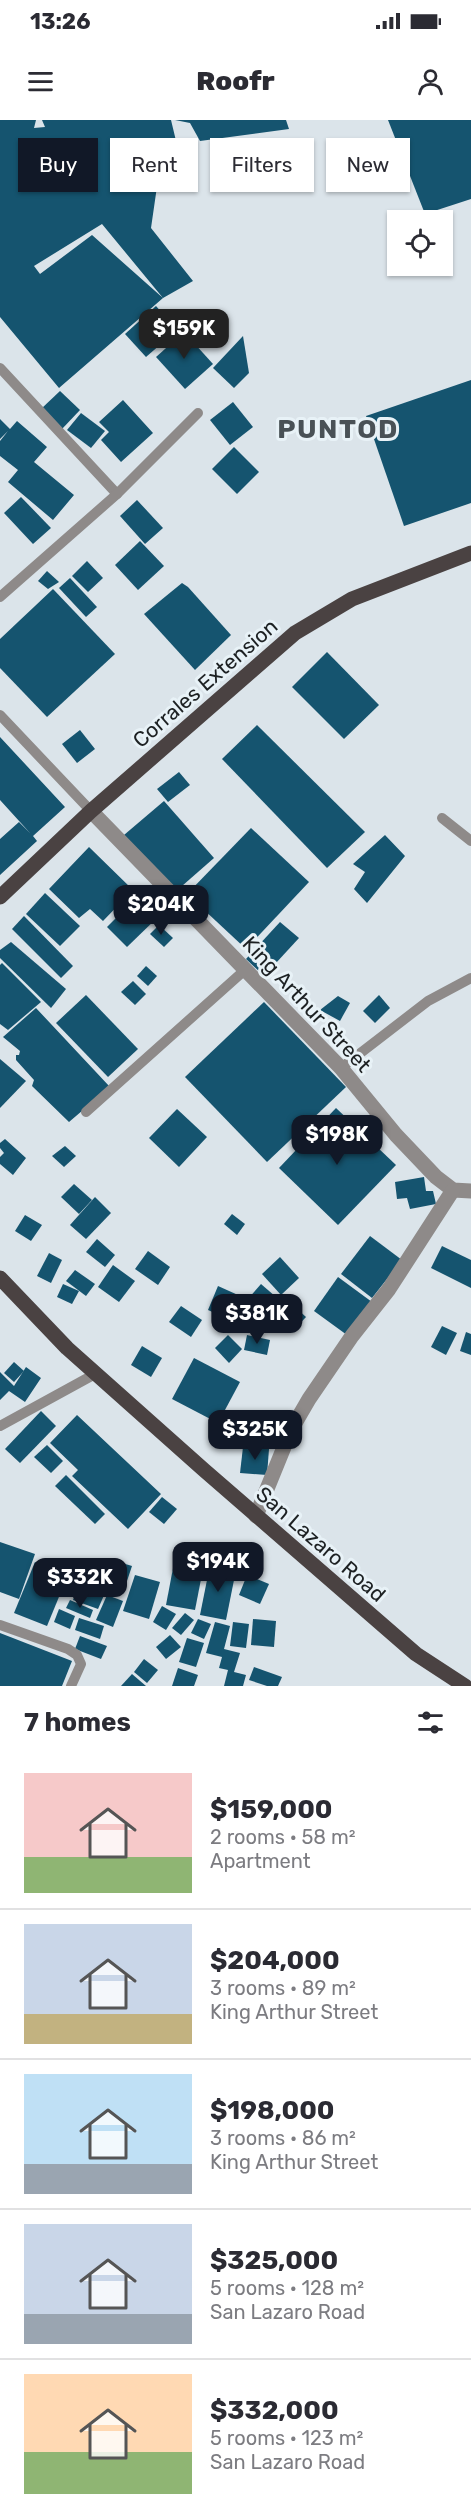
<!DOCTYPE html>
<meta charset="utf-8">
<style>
body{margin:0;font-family:Rubik,sans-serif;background:#f7f7f7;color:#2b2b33;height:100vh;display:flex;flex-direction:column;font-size:22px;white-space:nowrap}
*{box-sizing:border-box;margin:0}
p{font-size:20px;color:#7c7c81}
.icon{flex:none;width:33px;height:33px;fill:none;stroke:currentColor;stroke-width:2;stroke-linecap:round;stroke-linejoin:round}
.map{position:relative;height:1566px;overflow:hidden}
.details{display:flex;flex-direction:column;background:#fff;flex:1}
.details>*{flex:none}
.banner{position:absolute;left:18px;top:18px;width:435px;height:54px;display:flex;gap:12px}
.buttons{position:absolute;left:387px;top:90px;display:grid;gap:12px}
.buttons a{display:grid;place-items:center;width:66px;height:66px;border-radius:0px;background:#fff;box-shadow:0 2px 4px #0004;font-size:30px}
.price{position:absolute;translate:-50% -51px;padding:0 14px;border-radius:12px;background:#111827;color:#fff;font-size:20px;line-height:39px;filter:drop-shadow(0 2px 3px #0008)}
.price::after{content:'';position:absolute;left:50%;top:36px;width:18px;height:14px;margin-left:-9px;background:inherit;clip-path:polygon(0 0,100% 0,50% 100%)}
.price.active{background:#222;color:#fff}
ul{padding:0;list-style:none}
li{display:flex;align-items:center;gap:18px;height:150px;padding:0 24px}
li+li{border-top:2px solid #e1e1e2}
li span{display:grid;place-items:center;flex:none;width:168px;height:120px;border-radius:0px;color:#555}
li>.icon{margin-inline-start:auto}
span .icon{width:72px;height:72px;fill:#fffc;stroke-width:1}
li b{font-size:26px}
h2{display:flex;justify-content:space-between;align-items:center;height:72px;padding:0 24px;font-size:26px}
.pill{padding:0 21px;border-radius:0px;background:#fff;box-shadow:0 2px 4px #0004;font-size:21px;line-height:54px}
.pill.active{background:#111827;color:#fff}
.status{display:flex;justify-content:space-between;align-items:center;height:42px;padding:0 30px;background:#fff;direction:ltr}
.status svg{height:16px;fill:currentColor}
header{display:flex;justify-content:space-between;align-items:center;height:78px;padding:0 24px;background:#fff;font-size:27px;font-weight:800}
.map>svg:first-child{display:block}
.building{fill:#15546f}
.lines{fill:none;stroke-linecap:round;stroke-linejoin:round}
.service{stroke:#8e8a89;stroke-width:10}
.minor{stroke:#8e8a89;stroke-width:15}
.primary{stroke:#4a4242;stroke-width:15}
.labels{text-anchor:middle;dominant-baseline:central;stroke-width:6;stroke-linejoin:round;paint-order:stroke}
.street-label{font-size:21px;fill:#1d2123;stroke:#e8f2f7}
.district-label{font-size:27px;font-weight:bold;letter-spacing:1.5px;fill:#495156;stroke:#e8f2f7}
</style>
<div class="status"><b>13:26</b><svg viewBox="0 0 49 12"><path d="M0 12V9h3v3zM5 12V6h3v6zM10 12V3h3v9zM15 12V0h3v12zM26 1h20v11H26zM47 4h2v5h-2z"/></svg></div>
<header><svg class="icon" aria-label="menu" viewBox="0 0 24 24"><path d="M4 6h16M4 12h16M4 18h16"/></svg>Roofr<svg class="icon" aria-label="person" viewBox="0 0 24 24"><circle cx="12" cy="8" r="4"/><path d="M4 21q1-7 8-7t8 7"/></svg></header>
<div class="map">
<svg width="471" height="1566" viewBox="0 0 471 1566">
<rect width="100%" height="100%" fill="#dbe4ea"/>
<g class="building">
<polygon points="0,0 36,0 34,8 45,7 42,0 171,0 177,25 163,25 151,108 193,161 163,178 102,104 34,146 40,154 92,115 163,178 59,268 0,197"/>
<polygon points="175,0 286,0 289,9 200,21 190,3"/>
<polygon points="388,0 471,0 471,79 425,94"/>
<polygon points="156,186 177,210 146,237 125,214"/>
<polygon points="184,212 213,244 185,269 156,237"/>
<polygon points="243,216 249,253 234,268 213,248"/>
<polygon points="471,260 471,383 404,406 366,296"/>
<polygon points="60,271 80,290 62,309 41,289"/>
<polygon points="123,280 153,313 121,342 101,320 109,312 99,302"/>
<polygon points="233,282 253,307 230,325 210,300"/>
<polygon points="81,293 105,311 91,328 67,310"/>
<polygon points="0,299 10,309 17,301 47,327 34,342 74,375 53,400 8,362 18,350 0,336 0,321 8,311 0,319"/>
<polygon points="234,327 259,352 237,374 212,349"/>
<polygon points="21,377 51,408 33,424 4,393"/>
<polygon points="137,380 163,408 145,424 120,396"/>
<polygon points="140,421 164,446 138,470 115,445"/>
<polygon points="87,441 103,458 88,472 72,456"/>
<polygon points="47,451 59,462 48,469 38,461"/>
<polygon points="70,458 97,487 86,497 59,468"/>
<polygon points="182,463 188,467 231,515 195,550 144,494"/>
<polygon points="53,469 115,534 47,597 0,548 0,519"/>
<polygon points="327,532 379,585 344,619 292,567"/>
<polygon points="257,605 365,712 327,748 222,639"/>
<polygon points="80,610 95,629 77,643 62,624"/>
<polygon points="0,617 65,687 33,716 37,721 0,755 0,719 19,702 30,713 0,680"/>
<polygon points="179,652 190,665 168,682 157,669"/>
<polygon points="164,681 214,738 174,773 124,715"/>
<polygon points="251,708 309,762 246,829 187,774"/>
<polygon points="385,715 405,736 367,783 354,769 365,752 353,744"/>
<polygon points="89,727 133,770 103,801 90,789 79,798 49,769"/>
<polygon points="45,773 80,806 60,826 26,794"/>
<polygon points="138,776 159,796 127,827 107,807"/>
<polygon points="24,796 73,846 61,858 12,809"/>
<polygon points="280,802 299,818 264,856 246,839"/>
<polygon points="159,805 173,818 164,827 150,814"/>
<polygon points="11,822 66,869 51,888 0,838 0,830"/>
<polygon points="2,843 41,882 8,910 0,904 0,845"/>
<polygon points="146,846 157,856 148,866 137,856"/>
<polygon points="133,861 146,874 135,885 121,872"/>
<polygon points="86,875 138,929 108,957 56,903"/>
<polygon points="379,875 390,888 375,903 363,891"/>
<polygon points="338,876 350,883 340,901 320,890"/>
<polygon points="264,882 346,967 267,1042 185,957"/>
<polygon points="36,888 110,967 69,1002 32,966 34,960 16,940 16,935 19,935 20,931 3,917"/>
<polygon points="0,939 26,961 0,988"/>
<polygon points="336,988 396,1045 338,1105 279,1048"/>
<polygon points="177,989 207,1017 179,1047 149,1018"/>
<polygon points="5,1019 26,1038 13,1055 0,1044 0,1037 4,1033 0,1028 0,1023"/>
<polygon points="65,1026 76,1036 64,1047 52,1036"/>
<polygon points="424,1057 426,1071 433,1071 436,1084 410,1089 407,1078 397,1079 395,1062"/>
<polygon points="74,1064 92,1080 79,1094 61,1077"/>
<polygon points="95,1077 111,1093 86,1119 70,1105"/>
<polygon points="232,1094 245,1104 237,1115 224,1104"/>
<polygon points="25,1095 42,1105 31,1121 15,1111"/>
<polygon points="370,1116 402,1140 372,1178 341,1154"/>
<polygon points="97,1119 115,1135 105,1147 86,1132"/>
<polygon points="442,1126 471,1140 471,1168 431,1148"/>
<polygon points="148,1131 170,1147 158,1165 135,1149"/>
<polygon points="49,1133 62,1140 51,1163 37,1156"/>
<polygon points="280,1137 299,1158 281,1175 262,1154"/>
<polygon points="113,1145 135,1161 119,1182 98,1167"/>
<polygon points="75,1150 95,1164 86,1176 66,1161"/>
<polygon points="338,1157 372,1182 347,1215 314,1191"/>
<polygon points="63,1164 79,1171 72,1184 57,1177"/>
<polygon points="261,1164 276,1177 258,1199 242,1186"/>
<polygon points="218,1166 238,1175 228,1199 208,1190"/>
<polygon points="284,1177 306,1197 292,1212 270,1191"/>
<polygon points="181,1186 202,1200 191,1217 169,1202"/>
<polygon points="442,1206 457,1213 446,1235 431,1227"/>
<polygon points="466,1212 471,1214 471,1235 460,1231"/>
<polygon points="228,1215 242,1229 229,1243 215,1228"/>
<polygon points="247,1215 270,1220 267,1235 244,1230"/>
<polygon points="142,1226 162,1238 151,1257 131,1245"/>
<polygon points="194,1238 240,1262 218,1303 172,1279"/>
<polygon points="14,1242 24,1251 14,1262 4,1253"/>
<polygon points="26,1247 41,1258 25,1282 9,1271 0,1280 0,1252 14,1266"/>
<polygon points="41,1291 56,1306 20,1343 5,1329"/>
<polygon points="77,1295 161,1374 128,1409 72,1356 78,1350 50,1323"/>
<polygon points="47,1325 63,1341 51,1353 34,1337"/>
<polygon points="243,1327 269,1329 267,1355 240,1353"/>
<polygon points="66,1355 105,1394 95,1404 55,1366"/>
<polygon points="162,1377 177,1389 164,1404 149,1392"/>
<polygon points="0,1422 35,1434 19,1479 0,1472"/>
<polygon points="112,1440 132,1446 123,1473 104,1467"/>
<polygon points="88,1441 108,1442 99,1466 80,1458"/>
<polygon points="35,1442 68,1455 47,1506 14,1493"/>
<polygon points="174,1443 203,1449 195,1490 166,1485"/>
<polygon points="210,1445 236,1450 226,1500 200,1495"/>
<polygon points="135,1455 160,1462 149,1499 123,1491"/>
<polygon points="247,1455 269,1464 260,1484 239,1475"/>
<polygon points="79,1464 105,1473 98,1489 73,1480"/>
<polygon points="107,1475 123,1481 113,1507 96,1500"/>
<polygon points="70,1480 93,1490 90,1498 66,1488"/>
<polygon points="162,1486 176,1494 166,1510 153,1502"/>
<polygon points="59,1489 75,1496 70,1509 54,1502"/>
<polygon points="185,1493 194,1500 181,1515 172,1508"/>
<polygon points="79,1498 104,1506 100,1519 75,1510"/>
<polygon points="198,1499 211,1504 204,1519 191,1513"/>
<polygon points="253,1499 276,1501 274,1527 251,1525"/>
<polygon points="215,1502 230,1506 224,1529 240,1533 234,1552 246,1555 243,1566 224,1566 228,1550 219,1548 222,1537 206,1533"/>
<polygon points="233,1502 249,1504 246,1528 230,1526"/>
<polygon points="0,1513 72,1541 62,1566 0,1566"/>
<polygon points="170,1515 181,1527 166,1539 156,1527"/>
<polygon points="80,1516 107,1526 101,1539 75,1529"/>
<polygon points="187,1518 204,1523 196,1547 179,1542"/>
<polygon points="144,1539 158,1550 147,1563 134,1552"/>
<polygon points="254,1547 282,1557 278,1566 267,1566 249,1560"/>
<polygon points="178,1548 198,1555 194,1566 172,1566"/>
<polygon points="132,1554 146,1566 121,1566"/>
</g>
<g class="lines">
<g class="service">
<polyline points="0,248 117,374"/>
<polyline points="0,477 117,374 198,293"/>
<polyline points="0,595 91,691"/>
<polyline points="442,698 471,721"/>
<polyline points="341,948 428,881 471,858"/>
<polyline points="86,992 246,849"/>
<polyline points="0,1306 95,1254"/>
<polyline points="0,1505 68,1529 77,1535 81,1544 71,1566"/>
</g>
<g class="minor">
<polyline points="91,691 341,948 396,1015 436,1057 453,1070 471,1071"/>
<polyline points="256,1396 291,1310 309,1279 352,1216 389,1169 453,1070"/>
</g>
<g class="primary">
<polyline points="0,777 91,691 295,513 352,479 471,433"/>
<polyline points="0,1158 67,1228 204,1350 416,1534 465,1566"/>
</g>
</g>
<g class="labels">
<g class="street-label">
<text transform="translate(205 563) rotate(-41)">Corrales Extension</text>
<text transform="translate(307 884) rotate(47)">King Arthur Street</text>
<text transform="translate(321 1424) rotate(41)">San Lazaro Road</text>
</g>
<g class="district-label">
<text x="338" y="309">PUNTOD</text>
</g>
</g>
</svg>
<div class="buttons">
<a><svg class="icon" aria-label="locate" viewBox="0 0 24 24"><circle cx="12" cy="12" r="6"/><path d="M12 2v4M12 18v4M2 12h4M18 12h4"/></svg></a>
</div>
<b class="price active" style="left:184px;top:240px">$159K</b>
<b class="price" style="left:161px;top:816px">$204K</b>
<b class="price" style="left:337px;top:1046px">$198K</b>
<b class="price" style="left:257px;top:1225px">$381K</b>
<b class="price" style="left:255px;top:1341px">$325K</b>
<b class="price" style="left:218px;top:1473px">$194K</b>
<b class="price" style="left:80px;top:1489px">$332K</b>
<div class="banner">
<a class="pill active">Buy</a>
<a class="pill">Rent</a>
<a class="pill">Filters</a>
<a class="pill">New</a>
</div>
</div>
<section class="details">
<h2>7 homes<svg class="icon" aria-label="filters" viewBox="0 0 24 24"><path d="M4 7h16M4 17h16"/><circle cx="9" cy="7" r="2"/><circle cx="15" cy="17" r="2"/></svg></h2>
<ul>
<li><span style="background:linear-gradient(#f6c9c9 70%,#8fb573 0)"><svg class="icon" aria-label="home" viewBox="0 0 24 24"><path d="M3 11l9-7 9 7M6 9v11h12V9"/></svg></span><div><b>$159,000</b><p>2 rooms · 58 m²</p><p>Apartment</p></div></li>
<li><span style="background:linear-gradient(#c9d6e8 75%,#c2b280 0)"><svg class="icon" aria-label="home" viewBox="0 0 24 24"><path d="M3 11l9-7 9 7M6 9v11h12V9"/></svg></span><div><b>$204,000</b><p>3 rooms · 89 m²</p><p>King Arthur Street</p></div></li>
<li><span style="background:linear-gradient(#bfe0f5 75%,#9aa5b1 0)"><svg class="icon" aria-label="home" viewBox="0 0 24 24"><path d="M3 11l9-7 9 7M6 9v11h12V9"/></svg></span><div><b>$198,000</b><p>3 rooms · 86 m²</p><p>King Arthur Street</p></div></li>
<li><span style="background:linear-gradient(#c9d6e8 75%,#9aa5b1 0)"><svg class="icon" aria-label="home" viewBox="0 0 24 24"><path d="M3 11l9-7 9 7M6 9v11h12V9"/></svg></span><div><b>$325,000</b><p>5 rooms · 128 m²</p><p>San Lazaro Road</p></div></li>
<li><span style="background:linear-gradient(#ffd9b3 65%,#8fb573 0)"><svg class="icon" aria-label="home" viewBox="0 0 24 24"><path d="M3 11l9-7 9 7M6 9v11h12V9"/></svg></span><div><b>$332,000</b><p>5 rooms · 123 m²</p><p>San Lazaro Road</p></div></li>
</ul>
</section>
